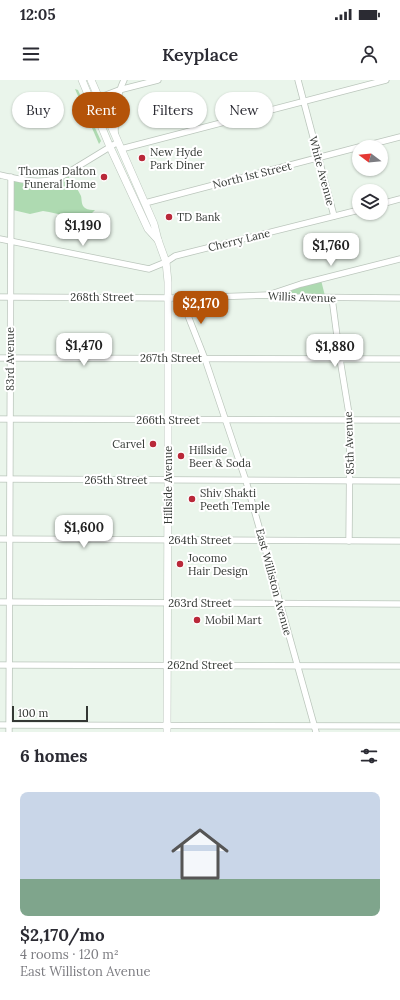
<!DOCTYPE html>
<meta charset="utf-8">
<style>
body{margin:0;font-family:Lora,serif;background:#f2f2f3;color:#2b2b33;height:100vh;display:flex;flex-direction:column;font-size:15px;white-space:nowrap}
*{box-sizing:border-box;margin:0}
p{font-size:13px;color:#7c7c81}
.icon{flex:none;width:22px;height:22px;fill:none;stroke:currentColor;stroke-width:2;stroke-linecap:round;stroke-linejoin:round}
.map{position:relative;height:652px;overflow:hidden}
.details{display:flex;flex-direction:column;background:#fff;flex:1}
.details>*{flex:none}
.banner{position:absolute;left:12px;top:12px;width:376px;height:36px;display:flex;gap:8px}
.needle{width:26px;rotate:286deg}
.tools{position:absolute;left:352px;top:60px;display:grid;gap:8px}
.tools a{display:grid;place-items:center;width:36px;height:36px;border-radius:50%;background:#fff;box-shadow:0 1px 3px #0004;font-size:20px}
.scale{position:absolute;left:12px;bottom:10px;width:76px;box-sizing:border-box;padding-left:4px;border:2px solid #343834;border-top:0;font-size:11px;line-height:14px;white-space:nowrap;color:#343834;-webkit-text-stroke:3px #fff;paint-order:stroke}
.price{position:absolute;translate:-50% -34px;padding:0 9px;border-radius:8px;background:#fff;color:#222;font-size:13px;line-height:26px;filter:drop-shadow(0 1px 2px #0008)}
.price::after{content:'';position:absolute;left:50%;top:24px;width:12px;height:9px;margin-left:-6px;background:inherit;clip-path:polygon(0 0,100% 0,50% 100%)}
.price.active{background:#b45309;color:#fff}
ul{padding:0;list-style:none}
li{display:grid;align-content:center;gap:8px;height:212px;padding:0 20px}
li+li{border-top:1px solid #e1e1e2}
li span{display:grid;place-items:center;height:124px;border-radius:8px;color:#555}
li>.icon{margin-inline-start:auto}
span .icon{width:72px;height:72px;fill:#fffc;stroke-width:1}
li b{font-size:17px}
h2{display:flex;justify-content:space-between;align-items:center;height:48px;padding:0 20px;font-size:17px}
.pill{padding:0 14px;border-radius:18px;background:#fff;box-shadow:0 1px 3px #0004;font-size:14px;line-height:36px}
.pill.active{background:#b45309;color:#fff}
.status{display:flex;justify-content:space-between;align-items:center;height:28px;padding:0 20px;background:#fff;direction:ltr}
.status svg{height:11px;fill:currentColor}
header{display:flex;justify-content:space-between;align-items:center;height:52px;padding:0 20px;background:#fff;font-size:18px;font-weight:600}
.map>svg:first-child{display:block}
.green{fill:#aedab1}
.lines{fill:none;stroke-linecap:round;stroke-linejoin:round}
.minor-casing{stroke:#bbc6bc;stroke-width:7}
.major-casing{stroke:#bbc6bc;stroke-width:8}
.minor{stroke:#fff;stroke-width:5.5}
.major{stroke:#fff;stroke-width:7}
.poi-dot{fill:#b92839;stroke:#fff;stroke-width:1.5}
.labels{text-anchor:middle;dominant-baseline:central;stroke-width:4;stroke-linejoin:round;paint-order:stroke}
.poi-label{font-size:11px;fill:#343834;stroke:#fff;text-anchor:start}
.street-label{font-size:11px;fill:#343834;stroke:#fff}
</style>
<div class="status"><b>12:05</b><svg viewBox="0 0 49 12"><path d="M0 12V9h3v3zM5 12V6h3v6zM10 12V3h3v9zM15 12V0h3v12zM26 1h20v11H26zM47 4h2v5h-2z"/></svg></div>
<header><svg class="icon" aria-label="menu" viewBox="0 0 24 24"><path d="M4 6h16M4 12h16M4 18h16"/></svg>Keyplace<svg class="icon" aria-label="person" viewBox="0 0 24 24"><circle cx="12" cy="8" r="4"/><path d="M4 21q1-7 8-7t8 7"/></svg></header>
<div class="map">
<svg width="400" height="652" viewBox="0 0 400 652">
<rect width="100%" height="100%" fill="#eaf5eb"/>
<g class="green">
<polygon points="75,9 78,10 101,61 99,64"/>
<path d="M68,96C72,102 78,109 81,116C82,120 81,125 85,128C88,130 92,130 95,130L85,140L49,132L43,131L30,134L13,130L14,100L42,103Z"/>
<polygon points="321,200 325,216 281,214"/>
</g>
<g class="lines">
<g class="minor-casing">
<g id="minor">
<polyline points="298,0 334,136"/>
<polyline points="98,18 119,10 158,0"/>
<path d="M115,53C115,35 116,16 124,0"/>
<polyline points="361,67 400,57"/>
<polyline points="121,69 386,0"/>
<path d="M0,95C21,100 44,106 64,95L118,62"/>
<polyline points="145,123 359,67"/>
<polyline points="381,124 400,119"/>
<polyline points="0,159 149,189 166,182 175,176 359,130"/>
<polyline points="271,214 301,204 400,179"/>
<polyline points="0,217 181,218 267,215 293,217 400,218"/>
<polyline points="181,218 205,279 246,401 263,461 280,523 316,652"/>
<polyline points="332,218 340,279 350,340 349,461"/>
<polyline points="0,278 400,279"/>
<polyline points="0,339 400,340"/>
<polyline points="0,399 400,401"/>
<polyline points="0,459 400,461"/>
<polyline points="0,522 400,524"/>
<polyline points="0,585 400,586"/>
<polyline points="0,645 400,646"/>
<polyline points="9,652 11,97"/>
</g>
</g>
<g class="major-casing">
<g id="major">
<polyline points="82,0 110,67 148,149 158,160"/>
<polyline points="91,0 154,144 158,160 166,182 168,202 168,400 167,652"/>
</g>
</g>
<use href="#minor" class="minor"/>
<use href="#major" class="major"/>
</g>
<g class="poi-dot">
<circle cx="142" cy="78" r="4"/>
<circle cx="104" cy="97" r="4"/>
<circle cx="169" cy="137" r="4"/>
<circle cx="153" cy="364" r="4"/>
<circle cx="181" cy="376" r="4"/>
<circle cx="192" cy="419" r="4"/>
<circle cx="180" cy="484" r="4"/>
<circle cx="197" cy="540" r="4"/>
</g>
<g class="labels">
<g class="poi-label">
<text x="150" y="72">New Hyde<tspan x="150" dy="13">Park Diner</tspan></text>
<text x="96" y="91" text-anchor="end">Thomas Dalton<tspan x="96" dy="13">Funeral Home</tspan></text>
<text x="177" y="137">TD Bank</text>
<text x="145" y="364" text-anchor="end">Carvel</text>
<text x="189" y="370">Hillside<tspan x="189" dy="13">Beer &amp; Soda</tspan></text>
<text x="200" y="413">Shiv Shakti<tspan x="200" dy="13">Peeth Temple</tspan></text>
<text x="188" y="478">Jocomo<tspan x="188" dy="13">Hair Design</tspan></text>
<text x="205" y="540">Mobil Mart</text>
</g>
<g class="street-label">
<text transform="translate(322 91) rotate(75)">White Avenue</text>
<text transform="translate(252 95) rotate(-14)">North 1st Street</text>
<text transform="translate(239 160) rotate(-14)">Cherry Lane</text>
<text x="102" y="217">268th Street</text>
<text transform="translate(302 217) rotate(2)">Willis Avenue</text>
<text x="171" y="278">267th Street</text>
<text transform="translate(10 279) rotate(-90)">83rd Avenue</text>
<text x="168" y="340">266th Street</text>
<text transform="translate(349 363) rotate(-92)">85th Avenue</text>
<text x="116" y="400">265th Street</text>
<text transform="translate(168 405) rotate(-90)">Hillside Avenue</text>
<text x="200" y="460">264th Street</text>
<text transform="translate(274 502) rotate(75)">East Williston Avenue</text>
<text x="200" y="523">263rd Street</text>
<text x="200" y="585">262nd Street</text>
</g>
</g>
</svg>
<div class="tools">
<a><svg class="needle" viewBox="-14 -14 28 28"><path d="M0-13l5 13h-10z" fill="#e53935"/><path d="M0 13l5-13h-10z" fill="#7c7c81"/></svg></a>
<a><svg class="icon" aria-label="layers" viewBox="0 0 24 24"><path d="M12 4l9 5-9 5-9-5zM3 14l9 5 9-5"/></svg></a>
</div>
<div class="scale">100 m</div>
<b class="price" style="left:83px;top:167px">$1,190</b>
<b class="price" style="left:331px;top:187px">$1,760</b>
<b class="price active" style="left:201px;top:245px">$2,170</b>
<b class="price" style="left:84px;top:287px">$1,470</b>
<b class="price" style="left:335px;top:288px">$1,880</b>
<b class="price" style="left:84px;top:469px">$1,600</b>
<div class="banner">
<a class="pill">Buy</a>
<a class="pill active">Rent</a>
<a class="pill">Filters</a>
<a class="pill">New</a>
</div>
</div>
<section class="details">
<h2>6 homes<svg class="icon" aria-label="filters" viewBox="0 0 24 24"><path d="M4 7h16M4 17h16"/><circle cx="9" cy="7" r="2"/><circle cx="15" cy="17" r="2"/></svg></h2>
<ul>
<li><span style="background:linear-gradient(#c9d6e8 70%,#7fa58c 0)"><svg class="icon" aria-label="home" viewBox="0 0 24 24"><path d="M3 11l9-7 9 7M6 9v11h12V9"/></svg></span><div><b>$2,170/mo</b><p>4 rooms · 120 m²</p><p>East Williston Avenue</p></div></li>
</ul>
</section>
